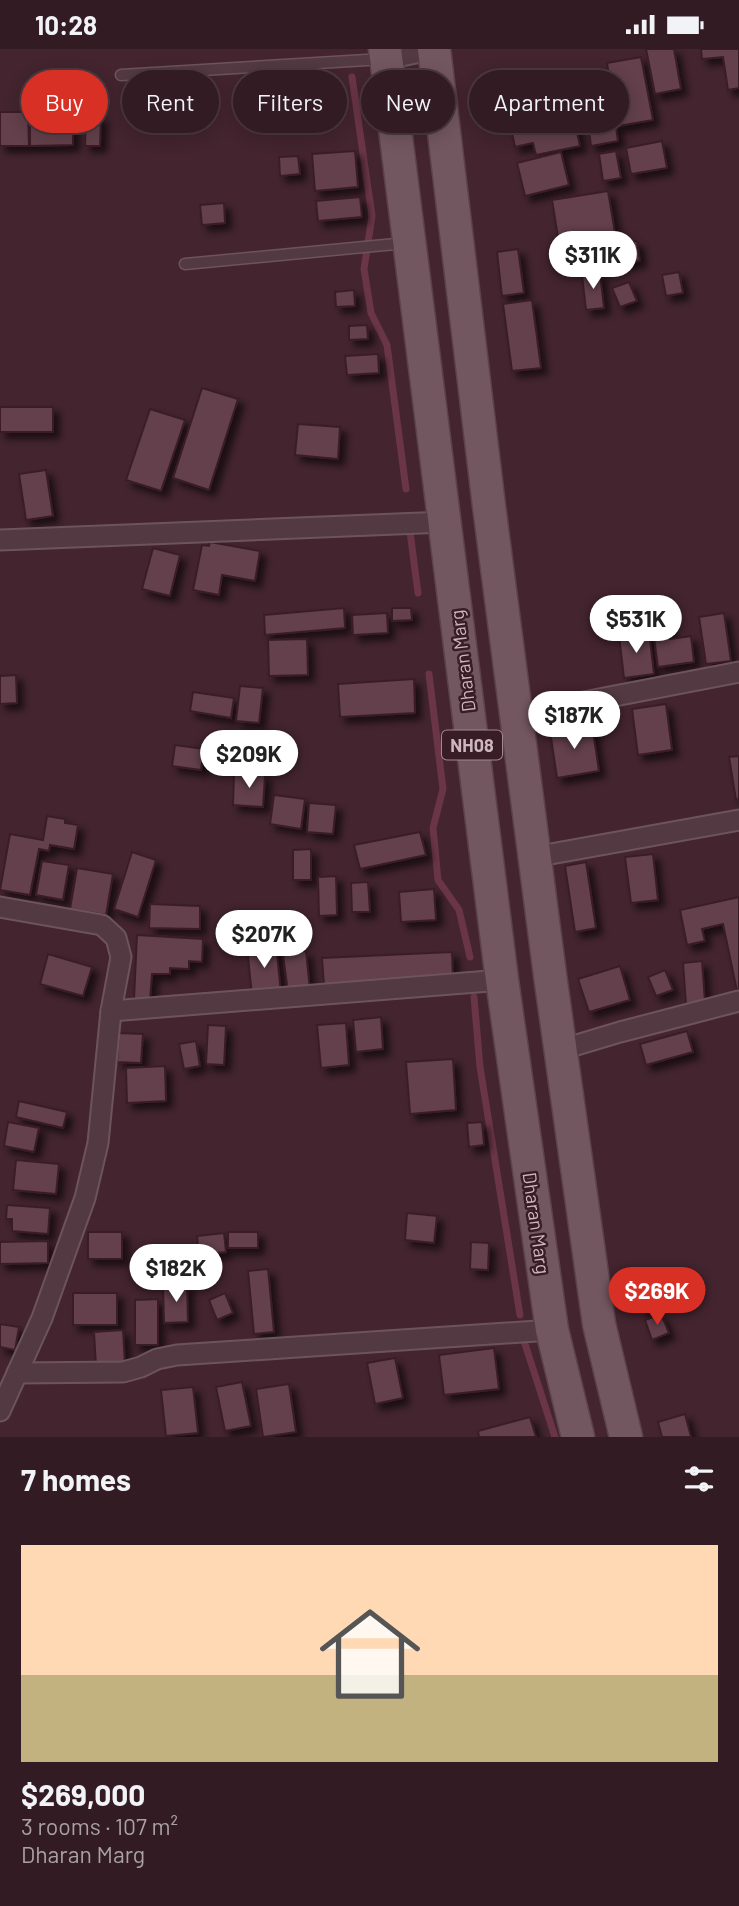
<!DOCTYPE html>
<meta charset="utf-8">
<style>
body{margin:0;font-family:Barlow,sans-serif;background:#3d2830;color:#f1f3f6;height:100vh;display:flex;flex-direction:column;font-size:26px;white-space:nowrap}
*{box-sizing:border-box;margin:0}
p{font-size:23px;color:#a8a1a6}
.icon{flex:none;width:38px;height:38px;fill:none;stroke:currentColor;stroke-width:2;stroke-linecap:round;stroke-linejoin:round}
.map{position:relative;height:1388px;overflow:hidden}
.details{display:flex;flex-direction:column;background:#321b23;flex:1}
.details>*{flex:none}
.hud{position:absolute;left:21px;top:21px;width:698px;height:63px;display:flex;gap:14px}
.price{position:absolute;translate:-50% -60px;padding:0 16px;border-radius:24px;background:#fff;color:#222;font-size:23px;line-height:46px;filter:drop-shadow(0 2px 4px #0008)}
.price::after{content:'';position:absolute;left:50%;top:42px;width:21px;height:16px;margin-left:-10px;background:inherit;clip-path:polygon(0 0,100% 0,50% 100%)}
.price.on{background:#d93025;color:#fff}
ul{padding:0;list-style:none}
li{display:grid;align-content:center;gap:14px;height:371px;padding:0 21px}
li+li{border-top:2px solid #4d3941}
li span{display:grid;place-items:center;height:217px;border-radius:0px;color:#555}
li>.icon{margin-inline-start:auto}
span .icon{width:126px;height:126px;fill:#fffc;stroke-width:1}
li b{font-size:30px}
h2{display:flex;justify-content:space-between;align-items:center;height:84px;padding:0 21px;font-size:30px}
.tag{padding:0 24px;border-radius:32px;background:#321b23;box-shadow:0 4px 18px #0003,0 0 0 2px #4d3941;font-size:24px;line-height:63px}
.tag.on{background:#d93025;color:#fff}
.status{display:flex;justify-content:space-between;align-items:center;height:49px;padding:0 35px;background:#321b23;direction:ltr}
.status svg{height:19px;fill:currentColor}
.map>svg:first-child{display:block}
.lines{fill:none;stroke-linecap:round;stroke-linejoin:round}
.stream{stroke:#6a3547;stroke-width:7}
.building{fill:#64404c;stroke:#3a1f28;stroke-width:2;filter:url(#shadow)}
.lane-casing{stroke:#6d545c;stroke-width:13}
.street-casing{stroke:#6d545c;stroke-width:23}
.primary-casing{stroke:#5c424a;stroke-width:35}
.lane{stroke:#533942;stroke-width:10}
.street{stroke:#533942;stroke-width:19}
.primary{stroke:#735760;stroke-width:32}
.labels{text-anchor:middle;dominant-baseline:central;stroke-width:5;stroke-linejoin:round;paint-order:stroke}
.shield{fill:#381d26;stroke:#a08890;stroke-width:2}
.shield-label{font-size:18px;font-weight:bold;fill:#cdb6bd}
.street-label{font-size:19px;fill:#cdb6bd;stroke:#381d26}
</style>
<div class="status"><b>10:28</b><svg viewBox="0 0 49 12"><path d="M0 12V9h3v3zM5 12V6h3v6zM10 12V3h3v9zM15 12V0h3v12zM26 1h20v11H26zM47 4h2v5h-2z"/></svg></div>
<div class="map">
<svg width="739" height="1388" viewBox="0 0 739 1388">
<defs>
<filter id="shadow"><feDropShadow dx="6" dy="6" stdDeviation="3.5" flood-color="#0009"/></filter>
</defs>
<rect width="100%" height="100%" fill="#43242f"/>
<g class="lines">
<g class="stream">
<polyline points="352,28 372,167 364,220 371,264 387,296 406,440"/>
<polyline points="409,475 418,544"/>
<polyline points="429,625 443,740 433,779 438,831 459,861 470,908"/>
<polyline points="474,948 480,1018 520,1266"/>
<polyline points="525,1295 555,1388"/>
</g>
</g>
<g class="building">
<polygon points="646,0 674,0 681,40 655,45"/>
<polygon points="701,0 739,0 739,39 728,41 723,8 702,10"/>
<polygon points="641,8 653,71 618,77 607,14"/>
<polygon points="603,21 610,57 588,61 582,24"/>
<polygon points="569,45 580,97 536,106 533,94 515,98 509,70 527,66 525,55"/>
<polygon points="0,63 28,63 29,97 0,97"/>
<polygon points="86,67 101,67 100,97 85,97"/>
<polygon points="615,71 618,92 591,97 588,76"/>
<polygon points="73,73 73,96 30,97 30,74"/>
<polygon points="662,92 667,119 631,125 626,99"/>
<polygon points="355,102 358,138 315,142 312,105"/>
<polygon points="616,102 621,129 603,132 599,105"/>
<polygon points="561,103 569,136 525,147 517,114"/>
<polygon points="298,107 300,125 280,127 279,108"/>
<polygon points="608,142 615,184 559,194 552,151"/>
<polygon points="360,148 362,168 318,172 316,152"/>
<polygon points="224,154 225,174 202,176 200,156"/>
<polygon points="637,192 640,212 623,214 620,194"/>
<polygon points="518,200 524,244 502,247 497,203"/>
<polygon points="679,223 683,244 666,247 662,226"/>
<polygon points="600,224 604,259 586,261 582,226"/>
<polygon points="629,233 637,252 620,258 612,239"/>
<polygon points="354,241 355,257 336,258 335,243"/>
<polygon points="532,251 541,319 512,322 503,255"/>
<polygon points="367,276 368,290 349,291 349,277"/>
<polygon points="378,305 379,324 347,326 345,307"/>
<polygon points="202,339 238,350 209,441 173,429"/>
<rect x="0" y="358" width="53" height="25"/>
<polygon points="150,360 185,371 161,442 126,431"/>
<polygon points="298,375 340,378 338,410 295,406"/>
<polygon points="46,421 53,467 26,471 19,425"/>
<polygon points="210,493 260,502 255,532 222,526 219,546 193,541 202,496 209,497"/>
<polygon points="153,499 180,506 170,547 142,540"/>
<polygon points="344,559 345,579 265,586 264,566"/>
<polygon points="392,559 411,559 412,571 392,572"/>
<polygon points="387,564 388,584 353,586 352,566"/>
<polygon points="724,564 731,612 706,615 699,568"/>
<polygon points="669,579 670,590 691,587 694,613 658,618 653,581"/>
<polygon points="649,583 654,625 624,629 619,586"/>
<polygon points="307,590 308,626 269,627 268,591"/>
<polygon points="16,626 17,654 0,655 0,627"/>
<polygon points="414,630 415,664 340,668 338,635"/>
<polygon points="240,637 263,639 259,674 236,672"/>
<polygon points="193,643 234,649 231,669 190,662"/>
<polygon points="666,655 672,701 638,706 632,660"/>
<polygon points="592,676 599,722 557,729 550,682"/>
<polygon points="175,696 204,700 201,721 172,717"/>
<polygon points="739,707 739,750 736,751 729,708"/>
<polygon points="234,725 265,726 263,758 233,756"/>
<polygon points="274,746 305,750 301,780 270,775"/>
<polygon points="309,754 336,756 333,785 307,783"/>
<polygon points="47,767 65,770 65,774 78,776 74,800 50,796 49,802 39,800 30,846 0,841 10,785 43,791"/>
<polygon points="420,783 426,806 360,820 354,796"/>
<polygon points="311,800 311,831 293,831 293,801"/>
<polygon points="132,803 156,811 138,868 114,860"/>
<polygon points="653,805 658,851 631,854 625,808"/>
<polygon points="42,812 69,816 63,851 36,846"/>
<polygon points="586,813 596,879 575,883 565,817"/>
<polygon points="77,819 113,825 106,866 70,860"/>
<polygon points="336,827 337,866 319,867 318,828"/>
<polygon points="368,833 370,863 352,863 351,834"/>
<polygon points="434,840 436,871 401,873 399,843"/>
<polygon points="739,848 739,942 737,942 723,875 702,880 705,892 687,896 680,861"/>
<polygon points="150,855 200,857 200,880 149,879"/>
<polygon points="137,886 203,890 202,913 189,912 189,920 170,919 170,925 152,925 150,951 134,950"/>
<polygon points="276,895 281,945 252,947 247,898"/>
<polygon points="306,902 310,941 288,944 283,905"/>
<polygon points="452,903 453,930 324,937 322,909"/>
<polygon points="48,905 92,918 83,947 40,935"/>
<polygon points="702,912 705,953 686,955 683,914"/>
<polygon points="620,917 630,951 589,963 578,930"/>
<polygon points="665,921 673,941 656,947 648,928"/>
<polygon points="381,968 383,1000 356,1003 353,971"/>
<polygon points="346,974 349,1016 321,1019 317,976"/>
<polygon points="208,976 226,977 224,1016 206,1015"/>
<polygon points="687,982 693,1003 646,1016 640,995"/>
<polygon points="119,984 143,985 141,1014 117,1013"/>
<polygon points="196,992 200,1017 184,1020 179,995"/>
<polygon points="453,1010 456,1061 410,1065 406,1013"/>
<polygon points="165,1017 166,1052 127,1054 126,1019"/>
<polygon points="19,1052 67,1063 63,1079 16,1068"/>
<polygon points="8,1073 39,1079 34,1103 4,1097"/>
<polygon points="482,1073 484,1096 469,1098 467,1074"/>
<polygon points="16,1111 59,1115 56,1145 13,1141"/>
<polygon points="7,1156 50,1159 48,1185 12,1182 12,1170 6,1170"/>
<polygon points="407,1164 437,1167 434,1194 405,1191"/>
<rect x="88" y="1183" width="34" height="27"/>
<rect x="228" y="1183" width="30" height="16"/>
<polygon points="224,1184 226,1203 199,1206 197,1187"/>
<polygon points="48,1192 48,1214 0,1215 0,1193"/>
<polygon points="471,1193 489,1194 488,1221 470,1220"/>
<polygon points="268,1220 274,1283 254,1285 248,1222"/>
<polygon points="651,1235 659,1254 642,1261 634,1241"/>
<polygon points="187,1236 188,1273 164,1274 163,1237"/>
<rect x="73" y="1244" width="44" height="32"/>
<polygon points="225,1244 233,1264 217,1271 209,1251"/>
<polygon points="158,1250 158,1296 135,1296 135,1251"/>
<polygon points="661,1265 669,1284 652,1291 645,1271"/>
<polygon points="0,1275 19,1278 15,1301 0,1298"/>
<polygon points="123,1281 125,1316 96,1317 94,1283"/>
<polygon points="494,1299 499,1340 444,1346 439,1306"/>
<polygon points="395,1309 403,1349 375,1355 367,1314"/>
<polygon points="242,1333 251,1377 225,1382 216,1338"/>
<polygon points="289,1335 296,1383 263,1388 256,1340"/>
<polygon points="193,1338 198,1384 166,1387 161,1341"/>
<polygon points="685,1365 691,1388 662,1388 658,1373"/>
<polygon points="530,1368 536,1388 479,1388 478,1382"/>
</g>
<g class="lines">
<g class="lane-casing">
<g id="lane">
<polyline points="121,26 383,10"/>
<polyline points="185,215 406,194"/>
</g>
</g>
<g class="street-casing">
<g id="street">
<polyline points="387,10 435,0"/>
<polyline points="0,491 446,473"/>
<polyline points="516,666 739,623"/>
<polyline points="534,808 739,771"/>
<polyline points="0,858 102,876 116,889 121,908 111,962 98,1094 85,1149 42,1269 0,1362"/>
<polyline points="111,962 502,931"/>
<polyline points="560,1001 620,983 739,952"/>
<polyline points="17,1324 123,1323 141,1318 157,1310 177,1306 552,1281"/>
</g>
</g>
<g class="primary-casing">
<g id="primary">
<polyline points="385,0 502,931 552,1281 578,1388"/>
<polyline points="434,0 489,457 550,926 599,1275 626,1388"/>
</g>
</g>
<use href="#lane" class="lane"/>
<use href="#street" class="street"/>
<use href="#primary" class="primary"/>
</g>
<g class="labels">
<rect class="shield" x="442" y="681.5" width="60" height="29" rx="5"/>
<g class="shield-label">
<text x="472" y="696">NH08</text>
</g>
<g class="street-label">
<text transform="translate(462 612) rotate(-97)">Dharan Marg</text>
<text transform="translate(537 1174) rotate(82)">Dharan Marg</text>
</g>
</g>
</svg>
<b class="price" style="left:593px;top:242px">$311K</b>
<b class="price" style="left:636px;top:606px">$531K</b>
<b class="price" style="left:574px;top:702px">$187K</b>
<b class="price" style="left:249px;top:741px">$209K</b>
<b class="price" style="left:264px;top:921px">$207K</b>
<b class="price" style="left:176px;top:1255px">$182K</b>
<b class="price on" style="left:657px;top:1278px">$269K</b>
<div class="hud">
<a class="tag on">Buy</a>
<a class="tag">Rent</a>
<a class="tag">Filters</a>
<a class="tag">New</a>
<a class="tag">Apartment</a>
</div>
</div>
<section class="details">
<h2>7 homes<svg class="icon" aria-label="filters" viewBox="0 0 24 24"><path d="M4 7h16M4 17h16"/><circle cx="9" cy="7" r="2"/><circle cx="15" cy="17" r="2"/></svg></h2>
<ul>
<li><span style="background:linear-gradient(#ffd9b3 60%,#c2b280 0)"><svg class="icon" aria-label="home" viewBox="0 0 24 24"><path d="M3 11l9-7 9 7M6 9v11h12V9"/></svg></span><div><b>$269,000</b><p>3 rooms · 107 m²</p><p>Dharan Marg</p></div></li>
</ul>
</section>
